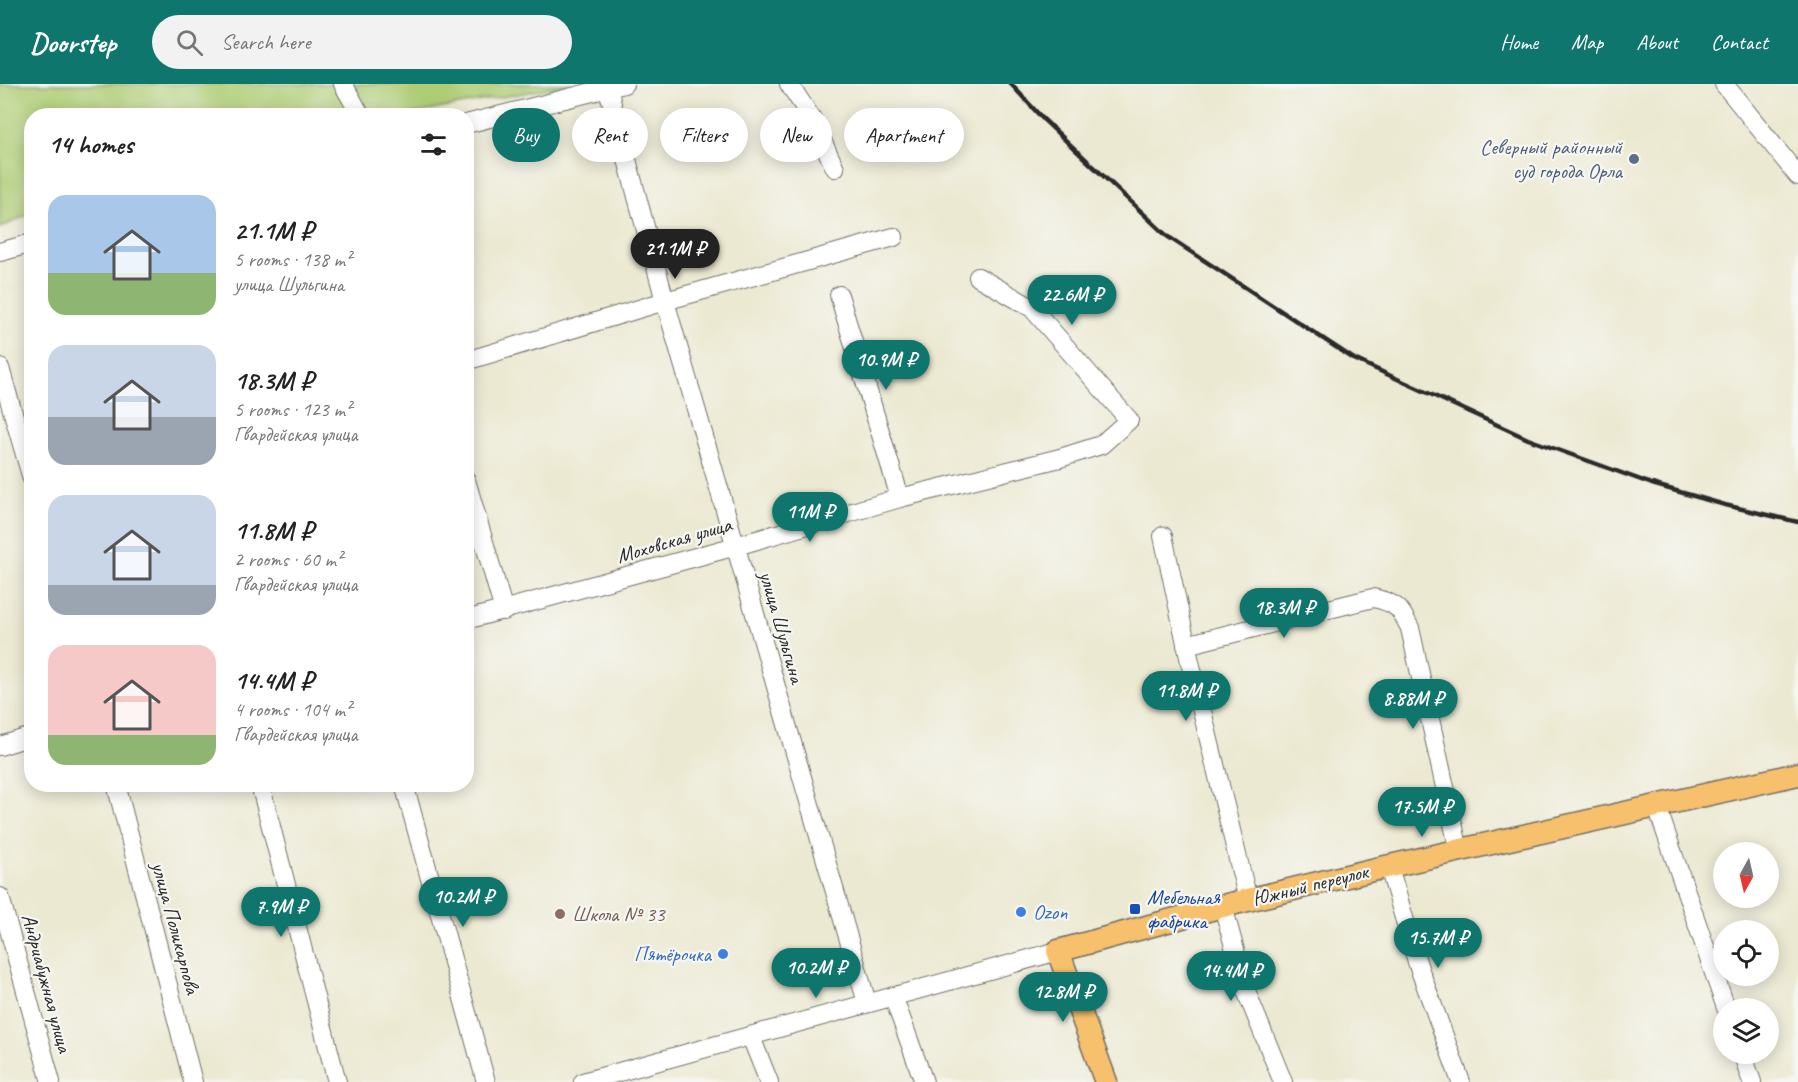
<!DOCTYPE html>
<meta charset="utf-8">
<style>
body{margin:0;font-family:Caveat,sans-serif;background:#f2f2f2;color:#222;height:100vh;display:flex;flex-direction:column;font-size:22px;white-space:nowrap}
*{box-sizing:border-box;margin:0}
p{font-size:20px;color:#767676}
.icon{flex:none;width:33px;height:33px;fill:none;stroke:currentColor;stroke-width:2;stroke-linecap:round;stroke-linejoin:round}
.map{position:relative;flex:1;overflow:hidden}
.panel{position:absolute;left:24px;top:24px;width:450px;height:684px;display:flex;flex-direction:column;background:#fff;border-radius:24px;box-shadow:0 3px 15px #0003}
.panel>*{flex:none}
.top-card{position:absolute;left:492px;top:24px;width:570px;height:54px;display:flex;gap:12px}
.needle{width:39px;rotate:188deg}
.tools{position:absolute;left:1713px;top:758px;display:grid;gap:12px}
.tools a{display:grid;place-items:center;width:66px;height:66px;border-radius:50%;background:#fff;box-shadow:0 3px 15px #0003;font-size:30px}
.price{position:absolute;translate:-50% -51px;padding:0 14px;border-radius:21px;background:#0f766e;color:#fff;font-size:20px;line-height:39px;filter:drop-shadow(0 2px 3px #0008)}
.price::after{content:'';position:absolute;left:50%;top:36px;width:18px;height:14px;margin-left:-9px;background:inherit;clip-path:polygon(0 0,100% 0,50% 100%)}
.price.active{background:#222;color:#fff}
ul{padding:0;list-style:none}
li{display:flex;align-items:center;gap:18px;height:150px;padding:0 24px}
li span{display:grid;place-items:center;flex:none;width:168px;height:120px;border-radius:18px;color:#555}
li>.icon{margin-inline-start:auto}
span .icon{width:72px;height:72px;fill:#fffc;stroke-width:1}
li b{font-size:26px}
h2{display:flex;justify-content:space-between;align-items:center;height:72px;padding:0 24px;font-size:26px}
.tag{padding:0 21px;border-radius:27px;background:#fff;box-shadow:0 3px 15px #0003;font-size:21px;line-height:54px}
.tag.active{background:#0f766e;color:#fff}
header{display:flex;align-items:center;gap:36px;box-sizing:border-box;height:84px;padding:0 30px;background:#0f766e;color:#fff}
header strong{font-size:28px}
nav{display:flex;gap:33px;margin-inline-start:auto;font-size:21px}
.search{width:420px;height:54px;background:#f2f2f2;display:flex;align-items:center;gap:15px;box-sizing:border-box;padding:0 21px;border-radius:33px;color:#767676;font-size:22px}
.map>svg:first-child{display:block}
.green{fill:#afcd74;stroke:#6d7c50;stroke-width:1.5}
.lines{fill:none;stroke-linecap:round;stroke-linejoin:round}
.minor-casing{stroke:#6f6e65;stroke-width:20}
.major-casing{stroke:#6f6e65;stroke-width:25}
.minor{stroke:#fff;stroke-width:18}
.major{stroke:#f7c06c;stroke-width:22}
.rail{stroke:#2b2b2b;stroke-width:4.5}
.service-dot{fill:#5c6f8a;stroke:#f6f6f2;stroke-width:2}
.transit-dot{fill:#1a4fb4;stroke:#f6f6f2;stroke-width:2}
.shop-dot{fill:#3f7fe0;stroke:#f6f6f2;stroke-width:2}
.education-dot{fill:#8d6e63;stroke:#f6f6f2;stroke-width:2}
.labels{text-anchor:middle;dominant-baseline:central;stroke-width:4.5;stroke-linejoin:round;paint-order:stroke}
.service-label{font-size:21px;fill:#4e5e75;stroke:#f6f6f2;text-anchor:end}
.street-label{font-size:21px;fill:#2b2b2b;stroke:#f6f6f2}
.transit-label{font-size:21px;fill:#164399;stroke:#f6f6f2;text-anchor:start}
.shop-label{font-size:21px;fill:#366cbe;stroke:#f6f6f2;text-anchor:start}
.education-label{font-size:21px;fill:#785e54;stroke:#f6f6f2;text-anchor:start}
</style>
<header>
<strong>Doorstep</strong>
<div class="search"><svg class="icon" aria-label="search" viewBox="0 0 24 24"><circle cx="10" cy="10" r="6"/><path d="M15 15l6 6"/></svg>Search here</div>
<nav><a>Home</a><a>Map</a><a>About</a><a>Contact</a></nav>
</header>
<div class="map">
<svg width="1798" height="998" viewBox="0 0 1798 998">
<rect width="100%" height="100%" fill="#f6f6f2"/>
<filter id="ink" filterUnits="userSpaceOnUse"><feTurbulence type="fractalNoise" baseFrequency=".0167" numOctaves="2"/><feDisplacementMap in="SourceGraphic" scale="12" xChannelSelector="R" yChannelSelector="G"/><feConvolveMatrix kernelMatrix="1 2 1 2 8 2 1 2 1" color-interpolation-filters="sRGB"/></filter>
<filter id="wash" filterUnits="userSpaceOnUse"><feTurbulence type="fractalNoise" baseFrequency=".008" numOctaves="4" result="noise"/><feDisplacementMap in="SourceGraphic" scale="24" xChannelSelector="R" yChannelSelector="G"/><feGaussianBlur stdDeviation="1.35" result="paint"/><feColorMatrix in="noise" values="0 0 0 0 0 0 0 0 0 0 0 0 0 0 0 0 0 1.4 0 .05"/><feComposite in="paint" operator="in"/></filter>
<g filter="url(#wash)">
<rect width="100%" height="100%" fill="#ece9d2"/>
<polygon class="green" points="0,0 572,0 406,31 32,32 31,129 0,144"/>
</g>
<g filter="url(#ink)">
<g class="lines">
<g class="minor-casing">
<g id="minor">
<polyline points="343,0 361,32"/>
<polyline points="789,0 811,33 835,84"/>
<polyline points="1724,0 1798,92"/>
<polyline points="608,5 665,217 867,919"/>
<polyline points="466,40 624,0"/>
<polyline points="0,168 32,159"/>
<polyline points="839,211 900,414"/>
<polyline points="466,277 665,217 894,153"/>
<polyline points="0,284 32,395"/>
<polyline points="466,396 504,527"/>
<polyline points="1163,452 1190,578 1248,816"/>
<polyline points="466,536 736,462 900,414 1060,374 1101,361 1129,336 1032,224 978,193"/>
<path d="M1186,561L1373,514C1397,519 1400,524 1410,544L1459,767"/>
<polyline points="0,662 32,652"/>
<polyline points="116,700 193,998"/>
<polyline points="260,700 337,998"/>
<polyline points="404,700 486,998"/>
<polyline points="1657,723 1726,924"/>
<polyline points="1389,783 1418,881 1461,998"/>
<polyline points="0,813 51,998"/>
<polyline points="1223,822 1246,907 1283,998"/>
<polyline points="893,912 924,998"/>
<polyline points="751,953 769,998"/>
<polyline points="1742,969 1752,998"/>
<polyline points="583,998 1058,867"/>
</g>
</g>
<g class="major-casing">
<polyline id="major" points="1106,998 1058,867 1223,822 1368,787 1798,690"/>
</g>
<use href="#minor" class="minor"/>
<use href="#major" class="major"/>
<polyline class="rail" points="1011,0 1043,35 1167,152 1354,275 1528,355 1652,400 1725,421 1798,438"/>
</g>
</g>
<circle class="service-dot" cx="1634" cy="75" r="6"/>
<rect class="transit-dot" x="1129" y="819" width="12" height="12" rx="3"/>
<g class="shop-dot">
<circle cx="1021" cy="828" r="6"/>
<circle cx="723" cy="870" r="6"/>
</g>
<circle class="education-dot" cx="560" cy="830" r="6"/>
<g class="labels">
<g class="service-label">
<text x="1622" y="63">Северный районный<tspan x="1622" dy="24">суд города Орла</tspan></text>
</g>
<g class="street-label">
<text transform="translate(674 456) rotate(-16)">Моховская улица</text>
<text transform="translate(782 543) rotate(74)">улица Шульгина</text>
<text transform="translate(1310 801) rotate(-14)">Южный переулок</text>
<text transform="translate(176 844) rotate(75)">улица Поликарпова</text>
<text transform="translate(47 899) rotate(75)">Андриабужная улица</text>
</g>
<g class="transit-label">
<text x="1147" y="813">Мебельная<tspan x="1147" dy="24">фабрика</tspan></text>
</g>
<g class="shop-label">
<text x="1033" y="828">Ozon</text>
<text x="711" y="870" text-anchor="end">Пятёрочка</text>
</g>
<g class="education-label">
<text x="572" y="830">Школа № 33</text>
</g>
</g>
</svg>
<div class="tools">
<a><svg class="needle" viewBox="-14 -14 28 28"><path d="M0-13l5 13h-10z" fill="#e53935"/><path d="M0 13l5-13h-10z" fill="#767676"/></svg></a>
<a><svg class="icon" aria-label="locate" viewBox="0 0 24 24"><circle cx="12" cy="12" r="6"/><path d="M12 2v4M12 18v4M2 12h4M18 12h4"/></svg></a>
<a><svg class="icon" aria-label="layers" viewBox="0 0 24 24"><path d="M12 4l9 5-9 5-9-5zM3 14l9 5 9-5"/></svg></a>
</div>
<b class="price active" style="left:675px;top:196px">21.1M ₽</b>
<b class="price" style="left:1072px;top:242px">22.6M ₽</b>
<b class="price" style="left:886px;top:307px">10.9M ₽</b>
<b class="price" style="left:810px;top:459px">11M ₽</b>
<b class="price" style="left:1284px;top:555px">18.3M ₽</b>
<b class="price" style="left:1186px;top:638px">11.8M ₽</b>
<b class="price" style="left:1413px;top:646px">8.88M ₽</b>
<b class="price" style="left:1422px;top:754px">17.5M ₽</b>
<b class="price" style="left:463px;top:844px">10.2M ₽</b>
<b class="price" style="left:281px;top:854px">7.9M ₽</b>
<b class="price" style="left:1438px;top:885px">15.7M ₽</b>
<b class="price" style="left:816px;top:915px">10.2M ₽</b>
<b class="price" style="left:1231px;top:918px">14.4M ₽</b>
<b class="price" style="left:1063px;top:939px">12.8M ₽</b>
<div class="top-card">
<a class="tag active">Buy</a>
<a class="tag">Rent</a>
<a class="tag">Filters</a>
<a class="tag">New</a>
<a class="tag">Apartment</a>
</div>
<section class="panel">
<h2>14 homes<svg class="icon" aria-label="filters" viewBox="0 0 24 24"><path d="M4 7h16M4 17h16"/><circle cx="9" cy="7" r="2"/><circle cx="15" cy="17" r="2"/></svg></h2>
<ul>
<li><span style="background:linear-gradient(#a9c7e8 65%,#8fb573 0)"><svg class="icon" aria-label="home" viewBox="0 0 24 24"><path d="M3 11l9-7 9 7M6 9v11h12V9"/></svg></span><div><b>21.1M ₽</b><p>5 rooms · 138 m²</p><p>улица Шульгина</p></div></li>
<li><span style="background:linear-gradient(#c9d6e8 60%,#9aa5b1 0)"><svg class="icon" aria-label="home" viewBox="0 0 24 24"><path d="M3 11l9-7 9 7M6 9v11h12V9"/></svg></span><div><b>18.3M ₽</b><p>5 rooms · 123 m²</p><p>Гвардейская улица</p></div></li>
<li><span style="background:linear-gradient(#c9d6e8 75%,#9aa5b1 0)"><svg class="icon" aria-label="home" viewBox="0 0 24 24"><path d="M3 11l9-7 9 7M6 9v11h12V9"/></svg></span><div><b>11.8M ₽</b><p>2 rooms · 60 m²</p><p>Гвардейская улица</p></div></li>
<li><span style="background:linear-gradient(#f6c9c9 75%,#8fb573 0)"><svg class="icon" aria-label="home" viewBox="0 0 24 24"><path d="M3 11l9-7 9 7M6 9v11h12V9"/></svg></span><div><b>14.4M ₽</b><p>4 rooms · 104 m²</p><p>Гвардейская улица</p></div></li>
</ul>
</section>
</div>
